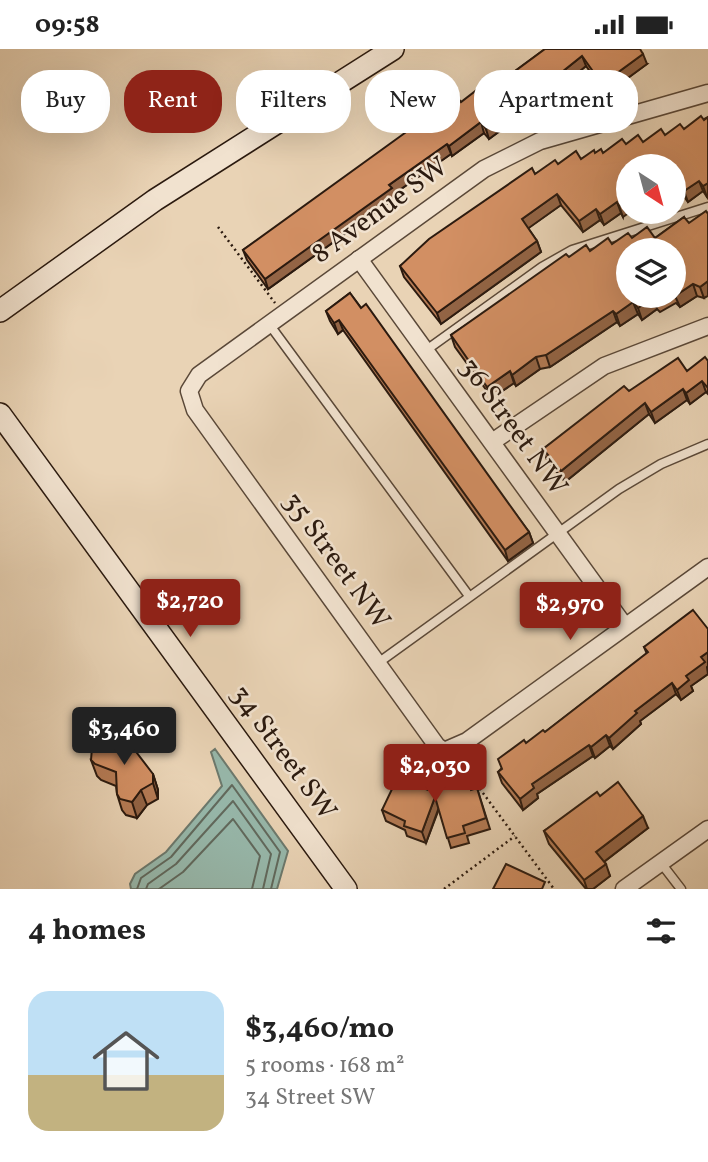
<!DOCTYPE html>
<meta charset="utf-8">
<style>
body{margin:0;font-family:Vollkorn,serif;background:#f2f2f2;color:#222;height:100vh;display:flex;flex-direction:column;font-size:26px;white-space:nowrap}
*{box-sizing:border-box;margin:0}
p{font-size:23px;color:#767676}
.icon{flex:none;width:38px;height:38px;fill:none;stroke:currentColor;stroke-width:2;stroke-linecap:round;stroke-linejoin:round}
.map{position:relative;height:840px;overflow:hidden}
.panel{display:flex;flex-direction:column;background:#fff;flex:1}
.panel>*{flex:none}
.top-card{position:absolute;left:21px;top:21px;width:667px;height:63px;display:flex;gap:14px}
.needle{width:46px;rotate:144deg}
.fabs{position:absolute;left:616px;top:105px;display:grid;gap:14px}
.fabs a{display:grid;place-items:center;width:70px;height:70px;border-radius:50%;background:#fff;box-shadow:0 7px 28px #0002;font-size:35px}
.price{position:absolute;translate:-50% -60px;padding:0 16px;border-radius:7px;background:#8f2418;color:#fff;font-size:23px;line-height:46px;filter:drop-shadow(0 2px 4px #0008)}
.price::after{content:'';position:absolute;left:50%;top:42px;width:21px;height:16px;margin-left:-10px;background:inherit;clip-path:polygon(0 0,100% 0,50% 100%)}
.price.active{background:#222;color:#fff}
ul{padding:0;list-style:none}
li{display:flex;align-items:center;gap:21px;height:175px;padding:0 28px}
li span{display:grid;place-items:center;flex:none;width:196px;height:140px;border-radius:21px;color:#555}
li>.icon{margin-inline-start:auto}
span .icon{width:84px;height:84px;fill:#fffc;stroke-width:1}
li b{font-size:30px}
h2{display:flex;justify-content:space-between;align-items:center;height:84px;padding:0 28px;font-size:30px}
.tag{padding:0 24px;border-radius:28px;background:#fff;box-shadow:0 7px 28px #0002;font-size:24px;line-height:63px}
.tag.active{background:#8f2418;color:#fff}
.status{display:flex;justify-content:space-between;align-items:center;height:49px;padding:0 35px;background:#fff;direction:ltr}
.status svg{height:19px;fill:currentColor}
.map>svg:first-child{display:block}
.water{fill:#97b8ab;stroke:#6c796d;stroke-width:2}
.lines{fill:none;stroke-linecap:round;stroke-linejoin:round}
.shore{stroke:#61695d;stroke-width:2}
.service-casing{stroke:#5a4838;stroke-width:11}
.minor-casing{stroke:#5a4838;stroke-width:19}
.secondary-casing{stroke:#2b1a0f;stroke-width:24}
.path{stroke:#2b1a0f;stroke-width:2.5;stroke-dasharray:2 3.5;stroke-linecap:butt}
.service{stroke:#f1e2cf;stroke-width:8}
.minor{stroke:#f1e2cf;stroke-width:16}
.secondary{stroke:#f1e2cf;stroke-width:21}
.wall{fill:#b57b55;stroke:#2b1a0f;stroke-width:2;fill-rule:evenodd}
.shaded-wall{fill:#936445;stroke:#2b1a0f;stroke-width:2}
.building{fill:#d28f63;stroke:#2b1a0f;stroke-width:2}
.labels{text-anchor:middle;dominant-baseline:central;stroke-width:5;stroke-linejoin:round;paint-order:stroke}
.street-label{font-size:28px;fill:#2b1a0f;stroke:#f1e2cf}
</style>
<div class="status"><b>09:58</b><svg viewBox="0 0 49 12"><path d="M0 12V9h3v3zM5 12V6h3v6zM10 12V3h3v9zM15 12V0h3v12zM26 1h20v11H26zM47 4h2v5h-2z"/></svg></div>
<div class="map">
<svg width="708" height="840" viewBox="0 0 708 840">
<rect width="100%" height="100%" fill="#e9d3b5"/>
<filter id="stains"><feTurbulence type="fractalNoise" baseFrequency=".00286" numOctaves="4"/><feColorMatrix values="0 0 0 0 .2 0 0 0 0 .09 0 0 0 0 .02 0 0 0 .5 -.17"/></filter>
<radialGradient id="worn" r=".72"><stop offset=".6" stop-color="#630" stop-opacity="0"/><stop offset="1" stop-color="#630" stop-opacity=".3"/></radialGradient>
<polygon class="water" points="215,700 288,802 277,840 131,840 130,835 135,825 166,803 222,737 211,703"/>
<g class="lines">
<g class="shore">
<polyline points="137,840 141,829 171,808 232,736 280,803 271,840"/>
<polyline points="146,840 148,835 176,815 233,752 271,805 263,840"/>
<polyline points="159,840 183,823 233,770 260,807 252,840"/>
</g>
<g class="service-casing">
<g id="service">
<polyline points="269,275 469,547"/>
<polyline points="425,302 542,218 572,201 708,158"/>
<polyline points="378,614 619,440 661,415 708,395"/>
<polyline points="661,814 681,840"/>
</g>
</g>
<g class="minor-casing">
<g id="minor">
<polyline points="708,44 540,92 484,120 199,326 189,342 195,361 437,697 444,702 467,692 708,518"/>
<polyline points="359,210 624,576"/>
<polyline points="492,393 604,317 708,277"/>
<polyline points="624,840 708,780"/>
</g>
</g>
<g class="secondary-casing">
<g id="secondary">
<polyline points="0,262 155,151 393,0"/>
<polyline points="0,365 346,840"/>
</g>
</g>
<g class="path">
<polyline points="218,178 275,254"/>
<polyline points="460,713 554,840"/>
<polyline points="444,840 515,787"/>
</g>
<use href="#service" class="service"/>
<use href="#minor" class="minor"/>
<use href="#secondary" class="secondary"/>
</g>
<g class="wall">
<polygon points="545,0 647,15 606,45 586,17 568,32 571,40 529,71 524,64 489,90 484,84 452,107 451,105 394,145 395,149 268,240 247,211 243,201 461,53 496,36"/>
<polygon points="708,68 707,148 703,142 688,153 679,141 674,145 674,117 628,117 623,168 621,164 604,176 600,171 583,183 561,156 528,179 537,192 541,203 441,275 404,228 400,217 535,125 558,115 581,110 595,104 603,104 626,95 643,93 665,86 684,80"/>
<path d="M684,168L704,249L697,247L680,258L676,254L660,263L657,260L642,271L638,265L620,277L617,273L550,318L540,320L516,337L514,334L492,349L455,298L451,286L569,208L632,189H655ZM674,201V247H628Z"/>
<polygon points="350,244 529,483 533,494 508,512 343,281 338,285 330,272 326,262"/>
<polygon points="708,312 708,345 706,343 690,355 687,351 655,374 649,365 565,433 547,411 543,400 629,342 687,322"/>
<polygon points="708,580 708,617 707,618 708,625 691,637 693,642 681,651 676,645 640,672 641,675 613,700 610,697 595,709 593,707 537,745 538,749 523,761 502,734 498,723 526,694 545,683 647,605 644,598"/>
<polygon points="91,711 153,725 158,741 158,750 147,756 137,769 126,766 122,761 117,745 116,737 101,731 97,727"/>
<polygon points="419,734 417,737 428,741 472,741 477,739 490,780 467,787 469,794 451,799 439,760 426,794 407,787 405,781 386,772 382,761"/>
<polygon points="600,747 648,779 604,813 610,827 593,840 586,840 549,795 544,782"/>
</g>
<g class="shaded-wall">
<polygon points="643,5 647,15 606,45 602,35"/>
<polygon points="582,7 586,17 568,32 571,40 529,71 526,61 562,23"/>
<polygon points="520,53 524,64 489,90 486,80"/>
<polygon points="481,73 484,84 452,107 449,97"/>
<polygon points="447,95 451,105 394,145 395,149 268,240 265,230 389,136"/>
<polygon points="699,132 703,142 688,153 684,142"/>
<polygon points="708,134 708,148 707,148 703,137"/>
<polygon points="557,145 561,156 526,181 522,170"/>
<polygon points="628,151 628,163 630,163 623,168 619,157"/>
<polygon points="617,153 621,164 604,176 600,165"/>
<polygon points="596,160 600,171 583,183 579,172"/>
<polygon points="537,192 541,203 441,275 437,264"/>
<polygon points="708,232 708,247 704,249 700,238"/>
<polygon points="693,235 697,247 680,258 675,247"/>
<polygon points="653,248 657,260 642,271 638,259"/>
<polygon points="633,253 638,265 620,277 616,265"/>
<polygon points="613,262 617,273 550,318 546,306"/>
<polygon points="339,271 343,281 338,285 334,274"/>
<polygon points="536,308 540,320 516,337 512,326"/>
<polygon points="510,322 514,334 492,349 487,338"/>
<polygon points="702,332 706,343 690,355 686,344"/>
<polygon points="683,340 687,351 655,374 651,363"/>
<polygon points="645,354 649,365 565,433 561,422"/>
<polygon points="529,483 533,494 508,512 505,501"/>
<polygon points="708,603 708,617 707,618 708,625 691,637 693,642 681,651 677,641 686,627 701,608"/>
<polygon points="672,634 676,645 640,672 641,675 613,700 609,689 635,662"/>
<polygon points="606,686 610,697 595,709 591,698"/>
<polygon points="589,696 593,707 537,745 538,749 523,761 520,750 532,735"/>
<polygon points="415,723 419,734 414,745 410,734"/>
<polygon points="153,725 158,741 158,750 153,734"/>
<polygon points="141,741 147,756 137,769 132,753"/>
<polygon points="435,748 439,758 426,794 422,783"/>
<polygon points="643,767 648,779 601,815 596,803"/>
<polygon points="606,815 610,827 593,840 587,840 584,831"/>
</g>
<g class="building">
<polygon points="545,0 640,0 643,5 602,35 582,7 562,23 567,30 526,61 520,53 486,80 481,73 449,97 447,95 389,136 392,139 265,230 243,201 456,47 461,53 491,30 496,36"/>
<polygon points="701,67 704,71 708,68 708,134 703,137 699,132 684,142 675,130 674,131 674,117 628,117 628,151 619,157 617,153 600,165 596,160 579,172 557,145 522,170 537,192 437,264 400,217 429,190 532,119 535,125 555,111 558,115 576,102 581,110 594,101 595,104 601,100 603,104 622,90 626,95 638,86 643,93 661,80 665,86 680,75 684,80"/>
<polygon points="706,162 708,165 708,232 700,238 693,235 675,247 674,244 674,201 628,201 628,247 664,247 655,251 653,248 638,259 633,253 616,265 613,262 546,306 536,308 512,326 510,322 487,338 451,286 566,205 569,208 586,196 590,202 608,189 612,195 628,184 632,189 647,178 655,189 684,168 689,174"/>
<polygon points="350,244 361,259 366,255 529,483 505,501 339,271 334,274 326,262"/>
<polygon points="705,308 708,312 708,339 702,332 686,344 683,340 651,363 645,354 561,422 543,400 624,337 629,342 678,309 687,322"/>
<polygon points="693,561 708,580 708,603 701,608 705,613 686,627 689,631 677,641 672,634 635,662 637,664 609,689 606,686 591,698 589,696 532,735 534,739 520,750 498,723 502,720 498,710 524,691 526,694 543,681 545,683 648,603 644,598"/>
<polygon points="114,686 127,691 153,725 153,734 141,741 132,753 120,750 117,745 116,723 95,715 91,711 92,699 110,692"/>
<polygon points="403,717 415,723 410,734 428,741 467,728 471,741 477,739 486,769 463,777 465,784 447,789 435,748 422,783 404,777 405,772 382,761"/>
<polygon points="618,733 643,767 596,803 606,815 584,831 544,782 597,743 600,747"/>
<polygon points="506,815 545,833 542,840 493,840"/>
</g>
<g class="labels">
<g class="street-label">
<text transform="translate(380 162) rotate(-36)">8 Avenue SW</text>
<text transform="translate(513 378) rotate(54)">36 Street NW</text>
<text transform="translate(336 512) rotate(54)">35 Street NW</text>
<text transform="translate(283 704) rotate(54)">34 Street SW</text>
</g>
</g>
<rect width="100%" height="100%" filter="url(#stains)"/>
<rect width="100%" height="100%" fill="url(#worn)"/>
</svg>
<div class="fabs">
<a><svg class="needle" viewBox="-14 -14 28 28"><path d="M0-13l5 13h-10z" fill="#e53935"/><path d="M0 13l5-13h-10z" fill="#767676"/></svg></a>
<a><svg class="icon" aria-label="layers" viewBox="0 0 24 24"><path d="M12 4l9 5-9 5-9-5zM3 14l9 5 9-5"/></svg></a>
</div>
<b class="price" style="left:190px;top:590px">$2,720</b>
<b class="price" style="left:570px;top:593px">$2,970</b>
<b class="price active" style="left:124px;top:718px">$3,460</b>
<b class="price" style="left:435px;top:755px">$2,030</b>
<div class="top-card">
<a class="tag">Buy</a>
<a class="tag active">Rent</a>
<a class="tag">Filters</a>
<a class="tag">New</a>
<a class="tag">Apartment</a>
</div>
</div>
<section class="panel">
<h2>4 homes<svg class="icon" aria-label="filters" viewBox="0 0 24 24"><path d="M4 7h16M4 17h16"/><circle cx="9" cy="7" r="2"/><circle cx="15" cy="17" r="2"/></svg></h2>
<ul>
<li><span style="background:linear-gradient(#bfe0f5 60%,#c2b280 0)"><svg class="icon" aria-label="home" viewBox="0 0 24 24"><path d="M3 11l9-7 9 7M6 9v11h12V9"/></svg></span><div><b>$3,460/mo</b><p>5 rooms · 168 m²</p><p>34 Street SW</p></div></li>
</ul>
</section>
